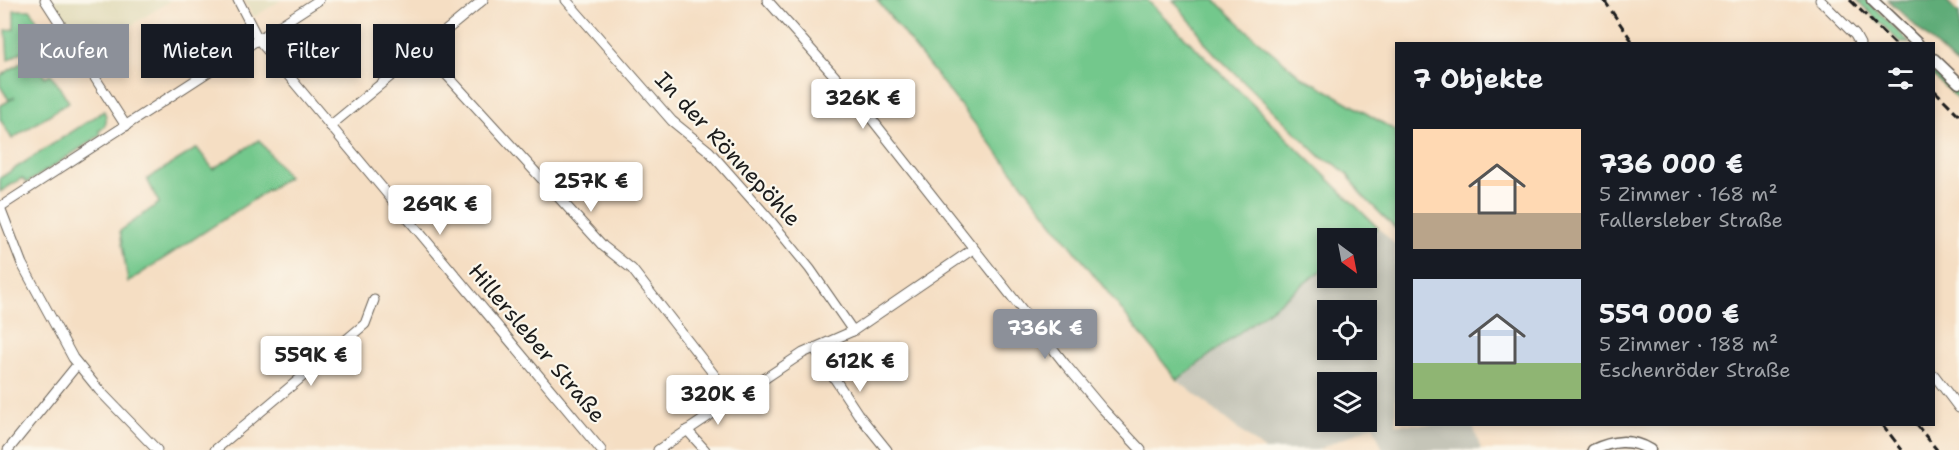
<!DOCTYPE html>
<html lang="de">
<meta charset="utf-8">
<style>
body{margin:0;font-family:"Shantell Sans",sans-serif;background:#20242c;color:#f1f3f6;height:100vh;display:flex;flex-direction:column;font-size:22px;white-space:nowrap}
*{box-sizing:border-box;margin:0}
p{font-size:20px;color:#9ea1a6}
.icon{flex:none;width:33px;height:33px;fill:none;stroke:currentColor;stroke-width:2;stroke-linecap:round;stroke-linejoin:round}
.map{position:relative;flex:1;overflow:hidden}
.side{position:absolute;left:1395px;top:42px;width:540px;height:384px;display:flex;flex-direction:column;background:#171b24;border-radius:0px;box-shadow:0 3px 9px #0003}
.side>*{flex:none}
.top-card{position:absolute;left:18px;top:24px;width:570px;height:54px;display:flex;gap:12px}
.needle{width:39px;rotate:148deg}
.tools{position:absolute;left:1317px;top:228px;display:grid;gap:12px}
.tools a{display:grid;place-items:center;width:60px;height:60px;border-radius:0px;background:#171b24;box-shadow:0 3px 9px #0003;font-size:30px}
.price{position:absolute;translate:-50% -51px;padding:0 14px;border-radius:6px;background:#fff;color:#222;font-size:20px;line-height:39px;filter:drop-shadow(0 2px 3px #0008)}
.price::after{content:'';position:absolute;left:50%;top:36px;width:18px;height:14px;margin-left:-9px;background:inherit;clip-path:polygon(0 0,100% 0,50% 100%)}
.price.on{background:#8c9099;color:#fff}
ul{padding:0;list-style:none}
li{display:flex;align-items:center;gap:18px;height:150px;padding:0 18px}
li span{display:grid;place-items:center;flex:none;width:168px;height:120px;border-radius:0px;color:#555}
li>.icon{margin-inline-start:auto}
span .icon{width:72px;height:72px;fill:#fffc;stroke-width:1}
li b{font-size:26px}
h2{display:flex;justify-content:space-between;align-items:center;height:72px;padding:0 18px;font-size:26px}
.chip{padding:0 21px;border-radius:0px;background:#171b24;box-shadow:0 3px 9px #0003;font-size:21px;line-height:54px}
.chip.on{background:#8c9099;color:#fff}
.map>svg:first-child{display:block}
.built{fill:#e2dcba}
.industrial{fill:#c5c5b8;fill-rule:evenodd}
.green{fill:#73c88c;stroke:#487254;stroke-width:1.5}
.forest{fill:#5eac78;stroke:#3d644a;stroke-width:1.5}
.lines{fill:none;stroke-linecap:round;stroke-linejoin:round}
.minor-casing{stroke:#686056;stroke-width:11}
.tertiary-casing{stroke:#686056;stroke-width:13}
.minor{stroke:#fff;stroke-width:9}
.tertiary{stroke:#fff;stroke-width:10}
.rail{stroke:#1c1c1c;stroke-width:3;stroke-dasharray:9 4.5;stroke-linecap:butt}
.labels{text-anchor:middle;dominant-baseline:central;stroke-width:4.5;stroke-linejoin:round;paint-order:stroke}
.street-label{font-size:22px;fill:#1c1c1c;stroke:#fbf7ec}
</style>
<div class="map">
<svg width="1959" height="450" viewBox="0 0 1959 450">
<rect width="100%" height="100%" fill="#fbf7ec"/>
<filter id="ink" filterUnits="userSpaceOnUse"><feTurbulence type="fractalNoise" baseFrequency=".0167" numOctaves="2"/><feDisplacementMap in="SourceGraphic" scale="12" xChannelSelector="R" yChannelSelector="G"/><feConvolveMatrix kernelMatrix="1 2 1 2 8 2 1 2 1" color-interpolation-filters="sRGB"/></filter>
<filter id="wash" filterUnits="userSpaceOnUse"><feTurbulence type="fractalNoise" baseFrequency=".008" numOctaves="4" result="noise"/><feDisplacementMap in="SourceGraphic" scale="24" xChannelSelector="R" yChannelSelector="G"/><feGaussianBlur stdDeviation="1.35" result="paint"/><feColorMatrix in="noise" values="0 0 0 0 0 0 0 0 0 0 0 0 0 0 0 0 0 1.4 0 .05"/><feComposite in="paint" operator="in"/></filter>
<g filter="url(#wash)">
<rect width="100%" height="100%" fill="#f5dec3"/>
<g class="built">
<polygon points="53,0 171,0 87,54"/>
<polygon points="244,0 281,0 254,17"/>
</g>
<path class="industrial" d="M1378,228L1396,245V424L1473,425L1481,450H1383L1373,425L1317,450H1264L1177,380L1327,266L1328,278H1366V238H1364ZM1328,310H1366V350H1328ZM1328,382H1366V422H1328Z"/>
<g class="green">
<polygon points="877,0 1147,0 1378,228 1364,238 1328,238 1327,266 1177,380"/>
<polygon points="1173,0 1215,0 1255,38 1302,77 1325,89 1396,131 1396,229 1360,193 1348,175 1335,164 1322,158 1216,55 1206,44 1196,28"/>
<polygon points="1857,0 1866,0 1910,43 1901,43"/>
<polygon points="14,10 31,10 46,37 8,60 6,30 14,29"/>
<polygon points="32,56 45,77 51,74 69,102 12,139 0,119 0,106 15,97 9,100 0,86 0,76"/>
<polygon points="1934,66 1959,91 1959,101 1934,76"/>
<path d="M104,111C108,119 107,126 99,131L101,135L27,183L22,178L0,192V178Z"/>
<polygon points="259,140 288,177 128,282 120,231 159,203 147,179 197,148 213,169"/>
</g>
<polygon class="forest" points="1888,0 1946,0 1959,14 1959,67"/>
</g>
<g filter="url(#ink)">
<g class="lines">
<g class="minor-casing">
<g id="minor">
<polyline points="45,0 126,126"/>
<polyline points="238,0 258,39 601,450"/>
<polyline points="566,0 672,121 709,151 770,220 810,269 853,331"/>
<polyline points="767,0 863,108 1065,364 1101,407 1141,450"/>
<polyline points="1820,0 1855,35 1860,44"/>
<polyline points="423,49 603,246 632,269 733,399"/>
<polyline points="330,126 483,0"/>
<polyline points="0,207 319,0"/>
<polyline points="0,207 22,264 73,358 99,390 157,450"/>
<polyline points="815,349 858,414 887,450"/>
<polyline points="1934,375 1959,408"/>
<polyline points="687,430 705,450"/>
<polyline points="8,450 77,365"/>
<polyline points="215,450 365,324 374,300"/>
<polyline points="658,450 803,353 853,331 973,249"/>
</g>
</g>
<g class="tertiary-casing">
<g id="tertiary">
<polyline points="1872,0 1918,44"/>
<polyline points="1934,59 1959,83"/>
<path d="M1593,450C1612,441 1630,438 1650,450"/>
</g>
</g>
<use href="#minor" class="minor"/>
<use href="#tertiary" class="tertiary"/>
<g class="rail">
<polyline points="1604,0 1634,44"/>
<polyline points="1850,0 1895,44"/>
<polyline points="1934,90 1959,115"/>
<polyline points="1882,424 1902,450"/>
<polyline points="1916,424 1937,450"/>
</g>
</g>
</g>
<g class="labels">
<g class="street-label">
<text transform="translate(728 149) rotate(47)">In der Rönnepöhle</text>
<text transform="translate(537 343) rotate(50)">Hillersleber Straße</text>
</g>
</g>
</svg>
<div class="tools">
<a><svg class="needle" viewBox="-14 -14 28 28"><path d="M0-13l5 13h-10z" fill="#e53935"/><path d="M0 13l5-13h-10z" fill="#9ea1a6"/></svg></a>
<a><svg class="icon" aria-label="locate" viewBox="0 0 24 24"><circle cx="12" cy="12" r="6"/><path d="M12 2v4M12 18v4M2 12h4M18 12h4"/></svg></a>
<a><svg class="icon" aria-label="layers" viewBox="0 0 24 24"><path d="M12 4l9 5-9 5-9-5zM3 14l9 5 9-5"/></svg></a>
</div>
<b class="price" style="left:863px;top:130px">326K €</b>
<b class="price" style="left:591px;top:213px">257K €</b>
<b class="price" style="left:440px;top:236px">269K €</b>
<b class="price on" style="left:1045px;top:360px">736K €</b>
<b class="price" style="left:311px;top:387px">559K €</b>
<b class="price" style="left:860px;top:393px">612K €</b>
<b class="price" style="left:718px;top:426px">320K €</b>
<div class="top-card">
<a class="chip on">Kaufen</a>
<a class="chip">Mieten</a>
<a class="chip">Filter</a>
<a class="chip">Neu</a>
</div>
<section class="side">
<h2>7 Objekte<svg class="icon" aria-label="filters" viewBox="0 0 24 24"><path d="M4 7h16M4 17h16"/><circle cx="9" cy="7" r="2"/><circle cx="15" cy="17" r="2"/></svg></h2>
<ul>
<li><span style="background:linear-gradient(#ffd9b3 70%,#b9a48a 0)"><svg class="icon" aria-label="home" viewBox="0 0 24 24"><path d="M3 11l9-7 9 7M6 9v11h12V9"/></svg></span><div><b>736 000 €</b><p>5 Zimmer · 168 m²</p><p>Fallersleber Straße</p></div></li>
<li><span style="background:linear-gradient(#c9d6e8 70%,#8fb573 0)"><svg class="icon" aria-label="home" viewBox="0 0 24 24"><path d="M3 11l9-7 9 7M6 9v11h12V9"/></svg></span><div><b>559 000 €</b><p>5 Zimmer · 188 m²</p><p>Eschenröder Straße</p></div></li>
</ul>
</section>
</div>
